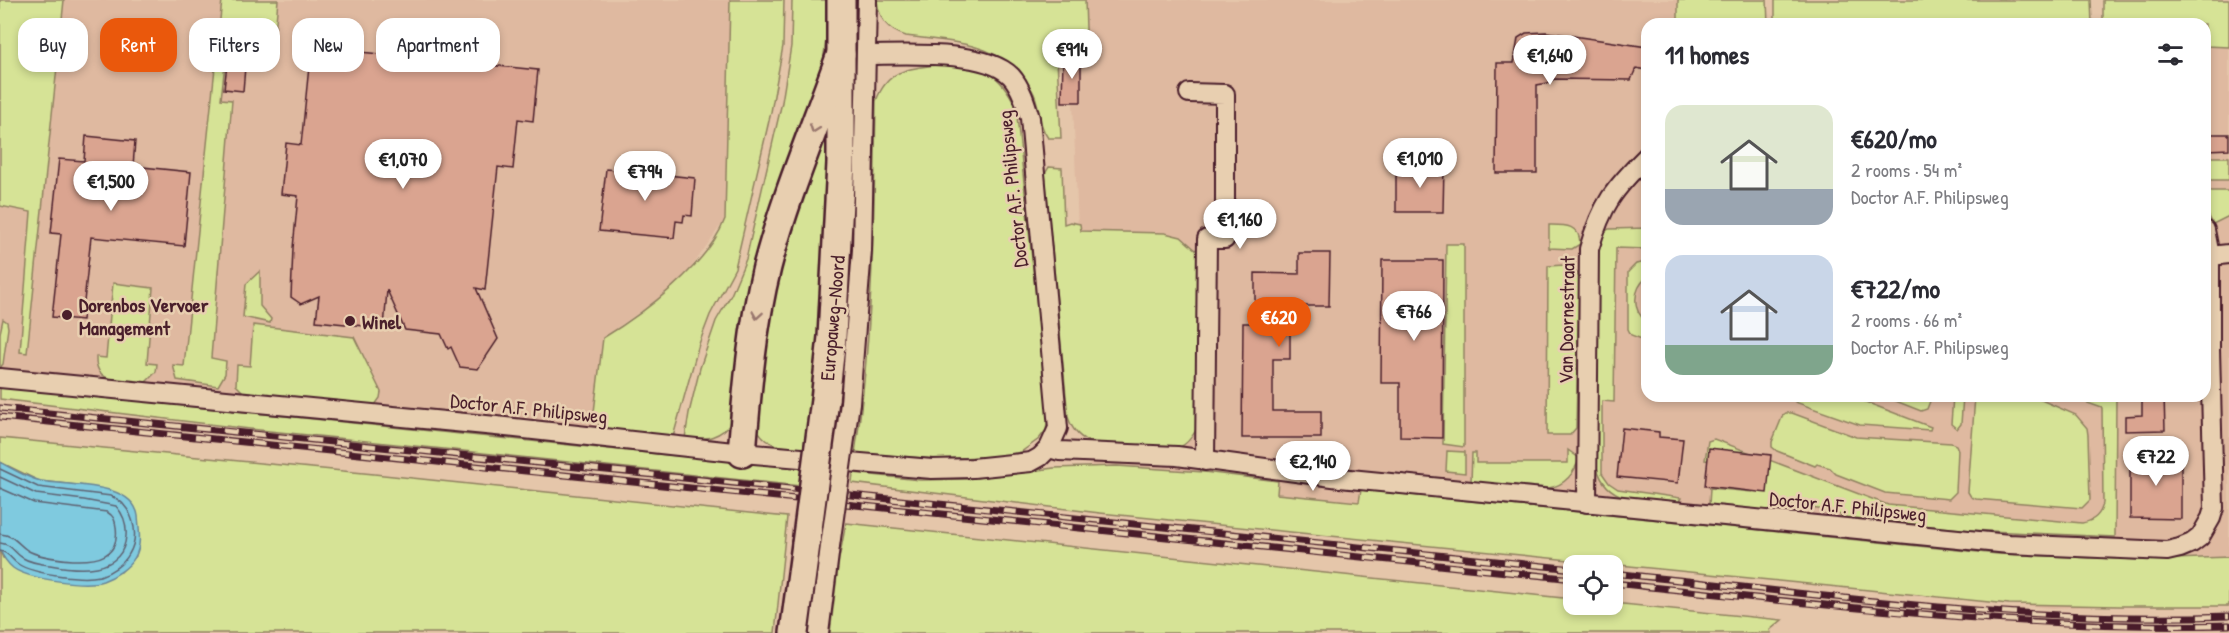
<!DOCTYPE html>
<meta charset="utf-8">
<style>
body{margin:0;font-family:"Patrick Hand",sans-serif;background:#f2f2f3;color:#2b2b33;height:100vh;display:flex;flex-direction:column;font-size:22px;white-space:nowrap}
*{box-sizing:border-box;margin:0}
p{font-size:20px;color:#7c7c81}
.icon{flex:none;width:33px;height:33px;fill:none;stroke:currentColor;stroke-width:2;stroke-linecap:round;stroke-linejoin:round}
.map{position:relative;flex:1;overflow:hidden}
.drawer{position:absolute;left:1641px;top:18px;width:570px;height:384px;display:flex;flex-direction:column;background:#fff;border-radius:18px;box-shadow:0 3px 9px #0003}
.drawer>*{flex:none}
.hud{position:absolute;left:18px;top:18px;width:570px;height:54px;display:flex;gap:12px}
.fabs{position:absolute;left:1563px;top:555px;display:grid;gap:12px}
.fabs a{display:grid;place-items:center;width:60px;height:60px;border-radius:12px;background:#fff;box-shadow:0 3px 9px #0003;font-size:30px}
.price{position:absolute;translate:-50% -51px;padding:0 14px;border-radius:21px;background:#fff;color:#222;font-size:20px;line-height:39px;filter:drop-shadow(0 2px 3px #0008)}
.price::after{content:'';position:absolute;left:50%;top:36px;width:18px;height:14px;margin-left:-9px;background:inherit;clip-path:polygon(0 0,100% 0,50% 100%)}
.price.selected{background:#ea580c;color:#fff}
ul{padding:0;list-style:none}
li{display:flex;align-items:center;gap:18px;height:150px;padding:0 24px}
li span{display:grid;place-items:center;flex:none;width:168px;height:120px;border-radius:18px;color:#555}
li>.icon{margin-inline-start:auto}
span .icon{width:72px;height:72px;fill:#fffc;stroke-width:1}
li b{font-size:26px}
h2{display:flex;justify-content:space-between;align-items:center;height:72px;padding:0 24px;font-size:26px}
.tag{padding:0 21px;border-radius:18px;background:#fff;box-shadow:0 3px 9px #0003;font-size:21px;line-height:54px}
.tag.selected{background:#ea580c;color:#fff}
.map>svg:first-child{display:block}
.built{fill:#dfb9a0}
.green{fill:#d6e396;stroke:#908160;stroke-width:1.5}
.water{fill:#7fcadf;stroke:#6a8697;stroke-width:1.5}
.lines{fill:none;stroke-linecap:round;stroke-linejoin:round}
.shore{stroke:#5f6373;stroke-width:1.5}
.building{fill:#daa490;stroke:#4a1f2b;stroke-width:1.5}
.street-casing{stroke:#4a1f2b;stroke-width:22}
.secondary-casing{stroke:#4a1f2b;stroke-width:32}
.street{stroke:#e8cfb0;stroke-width:18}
.secondary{stroke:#e8cfb0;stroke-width:27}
.rail-casing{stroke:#4a1f2b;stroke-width:7}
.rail{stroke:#e8cfb0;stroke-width:4.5;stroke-dasharray:14;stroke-linecap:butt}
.street-bridge-casing{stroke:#4a1f2b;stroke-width:22;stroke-linecap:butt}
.secondary-bridge-casing{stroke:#4a1f2b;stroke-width:32;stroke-linecap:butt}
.street-bridge{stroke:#e8cfb0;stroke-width:18}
.secondary-bridge{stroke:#e8cfb0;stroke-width:27}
.oneway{stroke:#99776e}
.poi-dot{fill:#4a1f2b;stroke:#e8cfb0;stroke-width:2}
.labels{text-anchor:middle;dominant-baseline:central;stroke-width:5;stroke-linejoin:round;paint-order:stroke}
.street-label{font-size:20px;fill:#4a1f2b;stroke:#e8cfb0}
.poi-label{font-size:20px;font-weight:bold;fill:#4a1f2b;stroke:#e8cfb0;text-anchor:start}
</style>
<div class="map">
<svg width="2229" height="633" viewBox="0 0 2229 633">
<rect width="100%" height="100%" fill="#e5c6aa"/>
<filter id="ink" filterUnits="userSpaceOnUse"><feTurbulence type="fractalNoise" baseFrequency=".0167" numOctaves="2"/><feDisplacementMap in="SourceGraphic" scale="12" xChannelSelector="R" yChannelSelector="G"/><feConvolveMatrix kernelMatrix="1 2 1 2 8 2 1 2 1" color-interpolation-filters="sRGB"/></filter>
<g filter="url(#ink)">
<g class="built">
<polygon points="0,0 734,0 726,218 679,285 609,333 592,455 0,392"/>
<polygon points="1069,0 1686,0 1686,24 1647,24 1647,396 2205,396 2205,41 2229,41 2229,600 2052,608 1095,507 1086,435"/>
</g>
<g class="green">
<polygon points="0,0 64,0 27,353 20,352 31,212 0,206"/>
<polygon points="222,0 278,0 274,43 243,43 240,65 225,64 221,99 232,100 211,358 226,361 225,374 218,386 177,380 173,365 184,366"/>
<path d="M730,0H784L783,46L771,112L735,268L710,315L699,344L673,437L606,430L599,425L594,412L603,338C644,313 708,265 725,219Z"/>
<path d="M792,0H831L821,78L734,420C720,438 707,440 685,438L689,413L700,368L716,321L731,295L746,259L782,102L791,46Z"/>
<path d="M877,0H1085L1087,57L1057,58L1061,138H1048C1037,123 1041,105 1032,90C1002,41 957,43 906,36C887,30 879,19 877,0Z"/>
<polygon points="1678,0 1767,0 1768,24 1678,24"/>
<polygon points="1775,0 2091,0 2092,24 1775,24"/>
<polygon points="2103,0 2229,0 2229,47 2205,46 2205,24 2103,24"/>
<path d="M944,64C980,63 1001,73 1016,107L1042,354L1048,419L1046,430L1039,439L1021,452L1002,456L938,459L855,453C873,336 874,218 876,101C889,66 912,69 944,64Z"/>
<path d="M829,105L824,294L804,449C781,446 766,448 755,425L770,288Z"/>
<rect x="2205" y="157" width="24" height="23"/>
<path d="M1049,167L1062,168L1064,224L1070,222L1080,224L1081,231L1165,233L1181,237L1198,252L1196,430C1192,437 1187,444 1180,447C1171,450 1156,446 1147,446C1116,446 1079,453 1068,417L1045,174Z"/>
<polygon points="2205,191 2229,191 2229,216 2213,224 2205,209"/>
<path d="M1549,225C1564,225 1580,224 1580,244L1572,249L1549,248Z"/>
<path d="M1647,228V249L1616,248L1614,402L1602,401V473L1609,483L1618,489L1681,498L1678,503C1644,499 1604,506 1596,463L1598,253L1603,233L1609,229Z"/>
<polygon points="1446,244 1464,244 1464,447 1443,444"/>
<path d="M1647,262V277C1633,289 1631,310 1647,322V341L1631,335L1628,329V272L1636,264Z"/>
<polygon points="1564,265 1576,271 1579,278 1576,428 1570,435 1547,435 1548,266"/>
<polygon points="260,271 260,306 271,319 270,323 243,317 246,284"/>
<path d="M113,283L153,288L147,363L157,364L156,372L146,382C125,380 95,386 96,357L106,358Z"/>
<polygon points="3,319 7,322 8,328 3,364 0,368 0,333"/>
<polygon points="253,325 354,337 381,392 380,398 375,405 243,392 236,385 237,365 250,366"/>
<polygon points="0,387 668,455 804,467 801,486 250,429 0,399"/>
<polygon points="1791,396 1850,396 1931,427 1930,430 1860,425 1795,402"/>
<polygon points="1883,396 1932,396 1927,409 1921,411"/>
<polygon points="1953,396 1963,396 1961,424 1957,429 1951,424"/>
<polygon points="1975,396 2032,396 2076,415 2087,428 2088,435 2090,500 2082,508 1976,499 1971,497 1968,492"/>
<path d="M2068,396H2116L2115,537L1970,530L1843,517L1834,511L1778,504L1769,513L1709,505L1710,488L1752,492L1754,466L1705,460L1708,441L1714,439L1888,505L2082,523C2094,521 2101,515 2103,503L2102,408Z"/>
<polygon points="1786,413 1792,413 1856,437 1951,443 1956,445 1958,450 1956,492 1949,499 1885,493 1836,474 1830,468 1817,464 1815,466 1777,451 1772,447 1772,442 1783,415"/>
<polygon points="0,438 374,474 787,517 775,633 0,633 0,550 3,558 121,572 136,556 86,486 39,481 0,462"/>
<path d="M1568,450L1579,458C1575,473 1565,485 1549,488L1471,482L1472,453H1476V463H1568Z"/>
<polygon points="1447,451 1465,452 1465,473 1446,471"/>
<polygon points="1117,466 1204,472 1278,481 1277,494 1359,502 1361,490 1998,554 2144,560 2229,557 2229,606 2119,606 2009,604 1100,513 852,483 853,473 920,480 966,479 1054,468"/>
<polygon points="846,523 1573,599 1574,604 1612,604 1613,603 1782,620 1770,630 1771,633 830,633 839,559"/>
</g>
<path class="water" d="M0,462C13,469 27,478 41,481C68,486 133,481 138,516C139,529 142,545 135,557C129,568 114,577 103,581C85,587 28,579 13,568C7,563 3,557 0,550Z"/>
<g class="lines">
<g class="shore">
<path d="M0,469L38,487L111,496C132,504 141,534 129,554C124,564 110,573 100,576C82,580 33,574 18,564C11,560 9,552 0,551"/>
<path d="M0,477L36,494L84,500L116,506C124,515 127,524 126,536C123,575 77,570 50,565C41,564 31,563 23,558C14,553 12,544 0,543"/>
<path d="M0,488L34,503L107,512C114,516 115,520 116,527C120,557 97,561 73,560C60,559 38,557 27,550C17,543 14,535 0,534"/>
</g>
</g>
<g class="building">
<polygon points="1546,32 1647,47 1647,70 1636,68 1631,80 1554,79 1548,83 1537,85 1537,173 1496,173 1497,63 1514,63 1518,38 1526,33"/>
<polygon points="311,47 538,70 533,121 518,119 513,169 498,167 485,290 476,288 498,339 478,369 460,367 451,347 448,349 441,334 405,330 387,290 384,328 316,321 319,296 301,304 291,297 293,248 298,196 281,194 286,143 301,145"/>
<polygon points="1063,58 1081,58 1081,102 1062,102"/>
<polygon points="227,65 245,67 243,91 224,89"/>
<polygon points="2208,134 2229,134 2229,149 2208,150"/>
<polygon points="86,136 135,141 133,166 191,172 184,246 91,237 82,320 52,317 61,234 51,233 59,159 84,161"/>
<polygon points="646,166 659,168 658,174 695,178 692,216 684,215 683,222 676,221 674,238 599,231 606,169 646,173"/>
<polygon points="1396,166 1444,166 1443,212 1396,212"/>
<polygon points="1299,253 1330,253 1329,306 1290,306 1290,359 1273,359 1273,411 1321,411 1321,438 1242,438 1243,323 1255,323 1255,273 1299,274"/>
<polygon points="1382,260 1443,260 1442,438 1400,437 1400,383 1381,383"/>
<polygon points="2142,396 2164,396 2165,430 2125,431 2125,416 2142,415"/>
<polygon points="1622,428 1659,432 1659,437 1683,439 1678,483 1617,477"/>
<polygon points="1709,448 1771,455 1767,493 1705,486"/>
<polygon points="2130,456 2181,456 2181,519 2130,518"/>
</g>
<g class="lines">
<g class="street-casing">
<g id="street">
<polyline points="1189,93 1225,94 1225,239 1207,239 1205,461"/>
<polyline points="2205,230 2210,256 2229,254"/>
<path d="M0,378L496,426L742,453L932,469L973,468L1031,462L1040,457L1049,448L1058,428L1030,118C1026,104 1021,87 1011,76C984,49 903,55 866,55"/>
<polyline points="850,403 862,250 867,0"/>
<polyline points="1049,448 1059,451 1177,456 1340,478 2009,544 2167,551 2180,548 2192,543 2200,537 2211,518 2214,508 2210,349 2210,256"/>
<path d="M1587,503L1589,249C1602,204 1614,189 1647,156"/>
<polyline points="819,633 830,546"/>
</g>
</g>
<g class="secondary-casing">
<g id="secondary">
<polyline points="825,400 832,337 841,163 841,0"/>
<path d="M742,453C747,391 752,327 767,267C786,194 816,125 841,54"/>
<polyline points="794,633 806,544"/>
</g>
</g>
<use href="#street" class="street"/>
<use href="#secondary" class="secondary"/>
<g class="rail-casing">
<g id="rail">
<polyline points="0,408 1574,569"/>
<polyline points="0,417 1574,579"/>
<path d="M1612,573C1817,594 2023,624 2229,616"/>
<path d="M1612,583C1817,604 2023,630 2229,625"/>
</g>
</g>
<use href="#rail" class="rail"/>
<g class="street-bridge-casing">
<polyline id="street-bridge" points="830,546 850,403"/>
</g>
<g class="secondary-bridge-casing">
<polyline id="secondary-bridge" points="806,544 825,400"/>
</g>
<use href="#street-bridge" class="street-bridge"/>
<use href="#secondary-bridge" class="secondary-bridge"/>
</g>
<defs><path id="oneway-chevron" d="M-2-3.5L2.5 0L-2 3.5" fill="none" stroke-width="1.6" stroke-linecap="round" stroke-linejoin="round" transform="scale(1.5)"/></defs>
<g class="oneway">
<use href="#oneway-chevron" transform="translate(814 129) rotate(110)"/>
<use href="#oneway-chevron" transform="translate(757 315) rotate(99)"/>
</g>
</g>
<g class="poi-dot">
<circle cx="67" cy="315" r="6"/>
<circle cx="350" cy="321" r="6"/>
</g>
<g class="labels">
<g class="street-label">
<text transform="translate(1012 189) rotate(-96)">Doctor A.F. Philipsweg</text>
<text transform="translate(832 318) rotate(-85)">Europaweg-Noord</text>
<text transform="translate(1566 320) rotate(-89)">Van Doornestraat</text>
<text transform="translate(529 408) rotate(6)">Doctor A.F. Philipsweg</text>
<text transform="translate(1848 506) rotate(6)">Doctor A.F. Philipsweg</text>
</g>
<g class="poi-label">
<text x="79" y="304">Dorenbos Vervoer<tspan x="79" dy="23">Management</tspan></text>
<text x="362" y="321">Winel</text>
</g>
</g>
</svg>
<div class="fabs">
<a><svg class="icon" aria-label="locate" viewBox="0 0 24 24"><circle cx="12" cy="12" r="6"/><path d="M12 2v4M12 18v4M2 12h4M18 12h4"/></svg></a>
</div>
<b class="price" style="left:1072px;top:80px">€914</b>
<b class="price" style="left:1550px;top:86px">€1,640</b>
<b class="price" style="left:1420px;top:189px">€1,010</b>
<b class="price" style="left:403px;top:190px">€1,070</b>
<b class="price" style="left:645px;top:202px">€794</b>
<b class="price" style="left:111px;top:212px">€1,500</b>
<b class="price" style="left:1240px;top:250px">€1,160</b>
<b class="price" style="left:1414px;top:342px">€766</b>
<b class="price selected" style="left:1279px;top:348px">€620</b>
<b class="price" style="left:2156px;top:487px">€722</b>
<b class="price" style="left:1313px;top:492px">€2,140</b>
<div class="hud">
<a class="tag">Buy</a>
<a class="tag selected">Rent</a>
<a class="tag">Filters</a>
<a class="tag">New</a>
<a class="tag">Apartment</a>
</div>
<section class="drawer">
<h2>11 homes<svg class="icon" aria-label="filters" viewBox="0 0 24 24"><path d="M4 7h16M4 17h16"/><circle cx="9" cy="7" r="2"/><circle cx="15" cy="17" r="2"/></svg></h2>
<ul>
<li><span style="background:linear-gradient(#dfe7d0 70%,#9aa5b1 0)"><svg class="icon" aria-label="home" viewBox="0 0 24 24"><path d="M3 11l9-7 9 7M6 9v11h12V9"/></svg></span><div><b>€620/mo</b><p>2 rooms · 54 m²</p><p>Doctor A.F. Philipsweg</p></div></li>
<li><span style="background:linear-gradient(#c9d6e8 75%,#7fa58c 0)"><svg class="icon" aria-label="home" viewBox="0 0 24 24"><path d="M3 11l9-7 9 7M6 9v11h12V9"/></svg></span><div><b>€722/mo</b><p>2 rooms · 66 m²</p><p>Doctor A.F. Philipsweg</p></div></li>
</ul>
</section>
</div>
